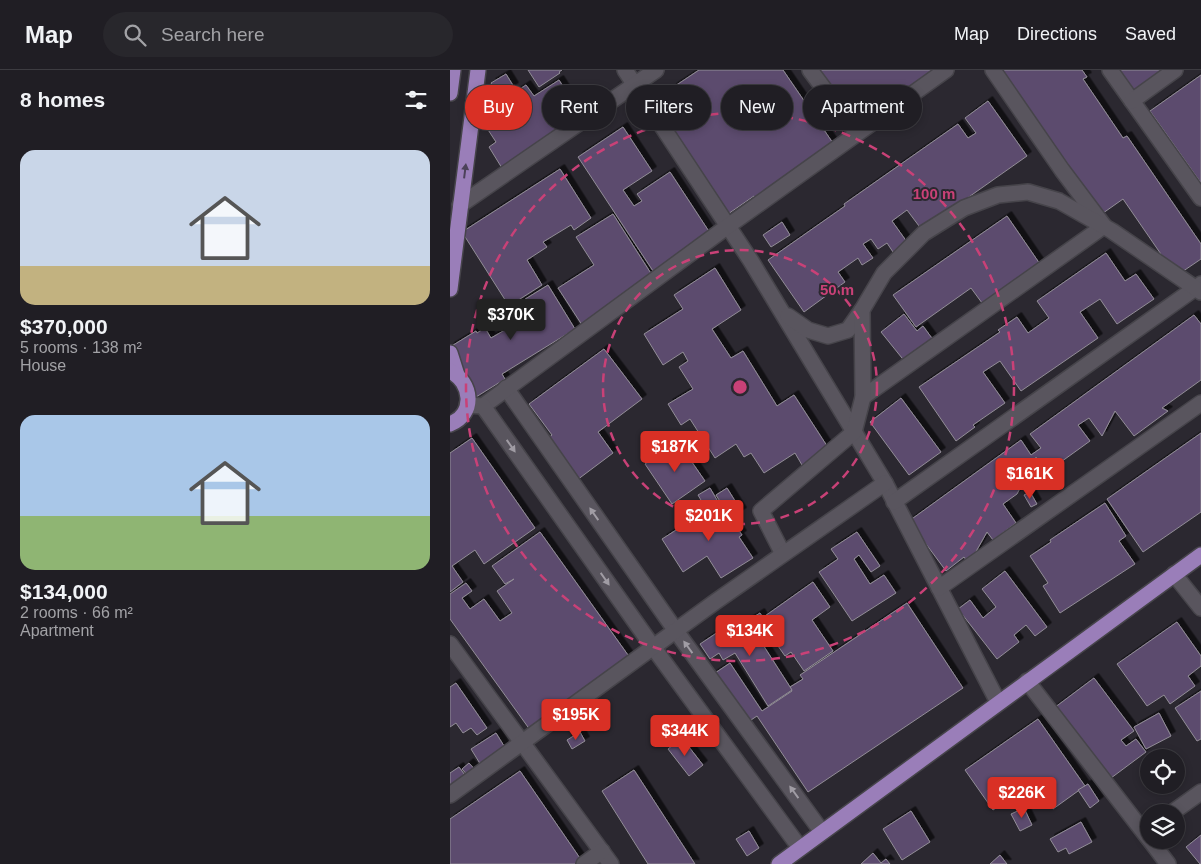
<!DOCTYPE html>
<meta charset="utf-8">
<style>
body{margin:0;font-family:Helvetica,sans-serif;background:#28272c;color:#f1f3f6;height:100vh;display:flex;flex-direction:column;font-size:19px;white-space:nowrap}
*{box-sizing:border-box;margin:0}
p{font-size:16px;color:#a2a2a6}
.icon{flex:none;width:28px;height:28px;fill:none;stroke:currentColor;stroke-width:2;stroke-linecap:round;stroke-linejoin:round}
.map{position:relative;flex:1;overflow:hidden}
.drawer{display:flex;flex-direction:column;background:#201e24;width:450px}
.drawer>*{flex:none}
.guide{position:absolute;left:15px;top:15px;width:475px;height:45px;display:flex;gap:10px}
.controls{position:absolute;left:690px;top:679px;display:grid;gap:10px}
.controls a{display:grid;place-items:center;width:45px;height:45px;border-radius:50%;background:#201e24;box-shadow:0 2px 8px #0003,0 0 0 1px #3d3c41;font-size:25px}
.price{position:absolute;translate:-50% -42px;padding:0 11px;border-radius:5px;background:#d93025;color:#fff;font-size:16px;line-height:32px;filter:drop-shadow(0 1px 2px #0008)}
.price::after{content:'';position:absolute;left:50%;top:30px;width:15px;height:11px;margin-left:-8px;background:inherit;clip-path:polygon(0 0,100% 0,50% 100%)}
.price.current{background:#222;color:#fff}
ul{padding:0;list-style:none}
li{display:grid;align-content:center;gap:10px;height:265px;padding:0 20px}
li span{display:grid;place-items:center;height:155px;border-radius:15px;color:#555}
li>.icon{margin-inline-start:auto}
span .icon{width:90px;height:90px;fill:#fffc;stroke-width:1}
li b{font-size:21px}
h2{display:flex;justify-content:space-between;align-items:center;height:60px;padding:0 20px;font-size:21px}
.chip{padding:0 18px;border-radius:22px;background:#201e24;box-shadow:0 2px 8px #0003,0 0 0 1px #3d3c41;font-size:18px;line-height:45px}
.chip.current{background:#d93025;color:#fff}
header{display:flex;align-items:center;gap:30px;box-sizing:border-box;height:70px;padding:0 25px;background:#201e24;border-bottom:1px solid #3d3c41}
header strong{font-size:24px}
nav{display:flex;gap:28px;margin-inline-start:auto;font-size:18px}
.search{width:350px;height:45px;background:#28272c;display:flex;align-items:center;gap:12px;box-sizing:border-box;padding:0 18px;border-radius:28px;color:#a2a2a6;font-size:19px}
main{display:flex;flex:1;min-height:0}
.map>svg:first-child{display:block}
.building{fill:#5c4c6e;stroke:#928d97;filter:url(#shadow)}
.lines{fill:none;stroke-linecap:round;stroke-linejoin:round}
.minor-casing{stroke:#46444a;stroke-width:18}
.major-casing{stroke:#46444a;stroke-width:18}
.minor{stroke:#59555e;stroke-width:15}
.major{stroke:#9a7eb9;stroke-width:15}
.oneway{fill:#4c4259}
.oneway2{fill:#a09ca4}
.ring{fill:none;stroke:#c94177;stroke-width:2.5;stroke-dasharray:9 6}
.centre{fill:#c94177;stroke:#2b2830;stroke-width:2.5}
.ring-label{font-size:15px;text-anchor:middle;font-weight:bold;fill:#c94177;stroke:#2b2830;stroke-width:4;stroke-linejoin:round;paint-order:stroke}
</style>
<header>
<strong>Map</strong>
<div class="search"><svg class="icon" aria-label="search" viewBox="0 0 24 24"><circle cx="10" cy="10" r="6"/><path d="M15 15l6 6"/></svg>Search here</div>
<nav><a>Map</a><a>Directions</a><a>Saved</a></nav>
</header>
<main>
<section class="drawer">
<h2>8 homes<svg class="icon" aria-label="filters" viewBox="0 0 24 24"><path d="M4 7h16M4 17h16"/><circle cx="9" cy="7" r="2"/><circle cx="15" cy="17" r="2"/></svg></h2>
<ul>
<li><span style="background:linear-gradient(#c9d6e8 75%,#c2b280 0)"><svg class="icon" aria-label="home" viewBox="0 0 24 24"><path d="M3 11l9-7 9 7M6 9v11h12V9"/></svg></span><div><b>$370,000</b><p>5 rooms · 138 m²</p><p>House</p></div></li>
<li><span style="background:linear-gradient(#a9c7e8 65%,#8fb573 0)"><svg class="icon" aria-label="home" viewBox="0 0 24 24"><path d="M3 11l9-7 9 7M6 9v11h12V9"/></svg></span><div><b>$134,000</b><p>2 rooms · 66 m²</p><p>Apartment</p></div></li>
</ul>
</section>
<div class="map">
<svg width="751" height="794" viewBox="0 0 751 794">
<defs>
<filter id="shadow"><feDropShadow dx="4.5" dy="-4.5" stdDeviation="0" flood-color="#0009"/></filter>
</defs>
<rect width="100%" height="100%" fill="#2b2830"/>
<g class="building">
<polygon points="78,0 112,0 109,2 110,3 89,17"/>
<polygon points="249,0 333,0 385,76 306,130 304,126 278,144 205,37 225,23 222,18"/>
<polygon points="370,0 493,0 404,60 384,20"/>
<polygon points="544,0 632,0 637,7 633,9 673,68 677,66 751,174 751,189 726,206 673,129 646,148"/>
<polygon points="667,0 727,0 686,28"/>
<polygon points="56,4 64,17 49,26 41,13"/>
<polygon points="751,5 751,113 700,41"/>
<polygon points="109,10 135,51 55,103 39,77 46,72 29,46 76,15 84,26"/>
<polygon points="538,31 577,86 472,160 457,140 442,151 457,172 443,182 437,173 428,179 421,169 413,174 423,188 412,195 408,188 388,202 395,212 354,242 318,190 395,136 394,134 508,54 518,68 526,63 515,48"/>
<polygon points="173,57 202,101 173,120 184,136 192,131 187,124 220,102 262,166 205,204 128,87"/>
<polygon points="110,99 141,148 124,160 121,155 93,172 97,177 77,190 92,215 59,236 12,162"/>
<polygon points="163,144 202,205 162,232 163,234 132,255 108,218 144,195 126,167"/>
<polygon points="557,146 592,197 535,237 521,218 466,257 443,225"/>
<polygon points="332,152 340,165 321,177 313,165"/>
<polygon points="656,183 675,211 686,204 704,229 667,254 650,229 630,242 648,268 571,321 550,291 533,302 555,333 523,355 525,357 506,371 469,317 550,262 548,260 567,247 578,263 599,248 587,231"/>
<polygon points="265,198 291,240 262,259 281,288 293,281 327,336 344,325 379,379 352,395 345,383 314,403 301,383 294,387 286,374 265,388 240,349 231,355 218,334 243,319 229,297 238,291 233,282 213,295 194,264 233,239 224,225"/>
<polygon points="98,215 125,259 52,304 55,309 26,327 0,285 0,277 26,261 27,263 35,258 41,268 60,257 51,244"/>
<polygon points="454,244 467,261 473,256 484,271 456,293 431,262"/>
<polygon points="744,245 751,254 751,310 712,338 718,341 684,366 665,341 652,366 639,348 628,355 640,371 597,402 586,387 567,424 553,434 566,453 543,470 537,462 519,494 514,487 496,501 459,451 571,370 581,385 591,378 580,364"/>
<polygon points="154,279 192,329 148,362 163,383 127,410 97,369 102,365 79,334"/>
<polygon points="451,328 491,382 459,405 420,352"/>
<polygon points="751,363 751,442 693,482 657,429"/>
<polygon points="22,368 85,458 34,494 25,480 2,496 13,512 0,522 0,383"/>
<polygon points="228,372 255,411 222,434 195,394"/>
<polygon points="260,418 267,430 255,437 248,425"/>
<polygon points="277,418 292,442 281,449 266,425"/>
<polygon points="580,422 587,434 581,437 574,425"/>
<polygon points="270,432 292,465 289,467 303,488 271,508 257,486 233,502 212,469"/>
<polygon points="655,433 676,466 669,471 685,494 610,543 593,516 598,513 580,486 601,472 600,470"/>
<polygon points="90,462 183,592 83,664 0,549 0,524 16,513 22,521 12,528 20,539 34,529 50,551 62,543 47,521 64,509 55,514 42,496"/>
<polygon points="407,462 430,496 421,502 409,485 404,489 420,514 434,505 446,523 402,551 369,502 388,489 381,479"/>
<polygon points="555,501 597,557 585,566 576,555 564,565 569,572 547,589 508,539 520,530 533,548 546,537 532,519"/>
<polygon points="363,512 380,537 362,550 383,581 354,601 341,582 335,586 328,576 333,572 315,546"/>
<polygon points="457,533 513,618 358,722 307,646 295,654 262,605 280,593 312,641 342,621 340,617 353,609 350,605"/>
<polygon points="310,543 318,556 306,564 342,620 318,636 285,583 273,590 269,583 260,589 250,574 280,554 283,560"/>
<polygon points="727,552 751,586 751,596 738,606 745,616 720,634 714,625 697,636 667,594"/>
<polygon points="644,608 684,661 671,670 676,676 686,669 696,682 653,714 600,641"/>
<polygon points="6,613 37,658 27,665 21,658 13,663 6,653 0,657 0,617"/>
<polygon points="751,621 751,669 747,671 725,638"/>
<polygon points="709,643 721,666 696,679 684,657"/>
<polygon points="588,649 635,716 603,739 593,724 599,720 593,712 565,731 562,727 543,740 515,700"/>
<polygon points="130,662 135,671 122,679 117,670"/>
<polygon points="46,663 59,684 34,700 21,679"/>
<polygon points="232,668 253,695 239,706 218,679"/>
<polygon points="19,693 28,703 21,709 12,699"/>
<polygon points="9,697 20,712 0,725 0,703"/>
<polygon points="184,700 245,794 198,794 152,721"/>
<polygon points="70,701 134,794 0,794 0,749"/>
<polygon points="638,714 649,731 640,738 628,720"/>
<polygon points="574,738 582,755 570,761 561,744"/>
<polygon points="461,741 480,772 452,790 433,759"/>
<polygon points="631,752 642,772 619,784 616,778 608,782 600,769"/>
<polygon points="299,761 309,778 297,786 286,769"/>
<polygon points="751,765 751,794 750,794 736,777"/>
<polygon points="423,783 431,793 436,789 440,794 411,794"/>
<polygon points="550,785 557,794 540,794"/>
</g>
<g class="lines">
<g class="minor-casing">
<g id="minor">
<polyline points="175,0 301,191 435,413 548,632"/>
<polyline points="360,0 407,63"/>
<polyline points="660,0 751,128"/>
<polyline points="682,31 725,0"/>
<polyline points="10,135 206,0"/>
<polyline points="338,246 358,260 378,266 398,260 412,240"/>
<polyline points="56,318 226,561 372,762"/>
<polyline points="413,327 654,156 612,100 543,0"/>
<polyline points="17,335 33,336 278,156 496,0"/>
<polyline points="33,336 203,577 350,778"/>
<polyline points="444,432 751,214"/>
<polyline points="333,484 311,441 404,362 413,327 412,240 434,203 474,163 514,138 548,125 578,122 609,131 662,161 751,222"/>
<polyline points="724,504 751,538"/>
<polyline points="489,518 751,333"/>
<polyline points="0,574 161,794"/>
<polyline points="577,611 699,769"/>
<polyline points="0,725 265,532 435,413"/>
<polyline points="723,742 751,722"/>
<polyline points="700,770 718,794"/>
<polyline points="134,794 152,781"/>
</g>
</g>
<g class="major-casing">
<g id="major">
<polyline points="0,23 3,0"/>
<polyline points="0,219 28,0"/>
<polyline points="0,283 7,305"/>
<path d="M0,301C22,312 26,344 0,354"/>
<polyline points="329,794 751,485"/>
</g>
</g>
<use href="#minor" class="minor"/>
<use href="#major" class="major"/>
</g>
<defs><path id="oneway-solid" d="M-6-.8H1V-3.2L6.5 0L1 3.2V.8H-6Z" transform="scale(1.25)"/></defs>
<use class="oneway" href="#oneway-solid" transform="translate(15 101) rotate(-83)"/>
<g class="oneway2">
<use href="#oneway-solid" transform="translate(61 376) rotate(55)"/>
<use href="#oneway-solid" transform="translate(144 444) rotate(-125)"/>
<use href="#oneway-solid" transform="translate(155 509) rotate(55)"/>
<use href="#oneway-solid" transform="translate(238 577) rotate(-126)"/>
<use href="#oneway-solid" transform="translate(344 722) rotate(-126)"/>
</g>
<g class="ring">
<circle cx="290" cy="317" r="137"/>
<circle cx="290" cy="317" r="274"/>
</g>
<circle cx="290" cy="317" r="8" class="centre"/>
<g class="ring-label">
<text x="484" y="129">100 m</text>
<text x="387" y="225">50 m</text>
</g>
</svg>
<div class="controls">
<a><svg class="icon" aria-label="locate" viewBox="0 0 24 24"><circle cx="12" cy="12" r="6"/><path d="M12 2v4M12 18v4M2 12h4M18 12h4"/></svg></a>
<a><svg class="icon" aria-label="layers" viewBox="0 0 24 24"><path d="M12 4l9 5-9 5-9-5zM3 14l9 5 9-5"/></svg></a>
</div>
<b class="price current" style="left:61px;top:271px">$370K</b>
<b class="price" style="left:225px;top:403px">$187K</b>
<b class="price" style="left:580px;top:430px">$161K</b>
<b class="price" style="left:259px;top:472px">$201K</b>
<b class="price" style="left:300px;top:587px">$134K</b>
<b class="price" style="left:126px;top:671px">$195K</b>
<b class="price" style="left:235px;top:687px">$344K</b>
<b class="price" style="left:572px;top:749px">$226K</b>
<div class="guide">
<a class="chip current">Buy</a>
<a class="chip">Rent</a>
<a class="chip">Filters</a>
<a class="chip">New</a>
<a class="chip">Apartment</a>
</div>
</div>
</main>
